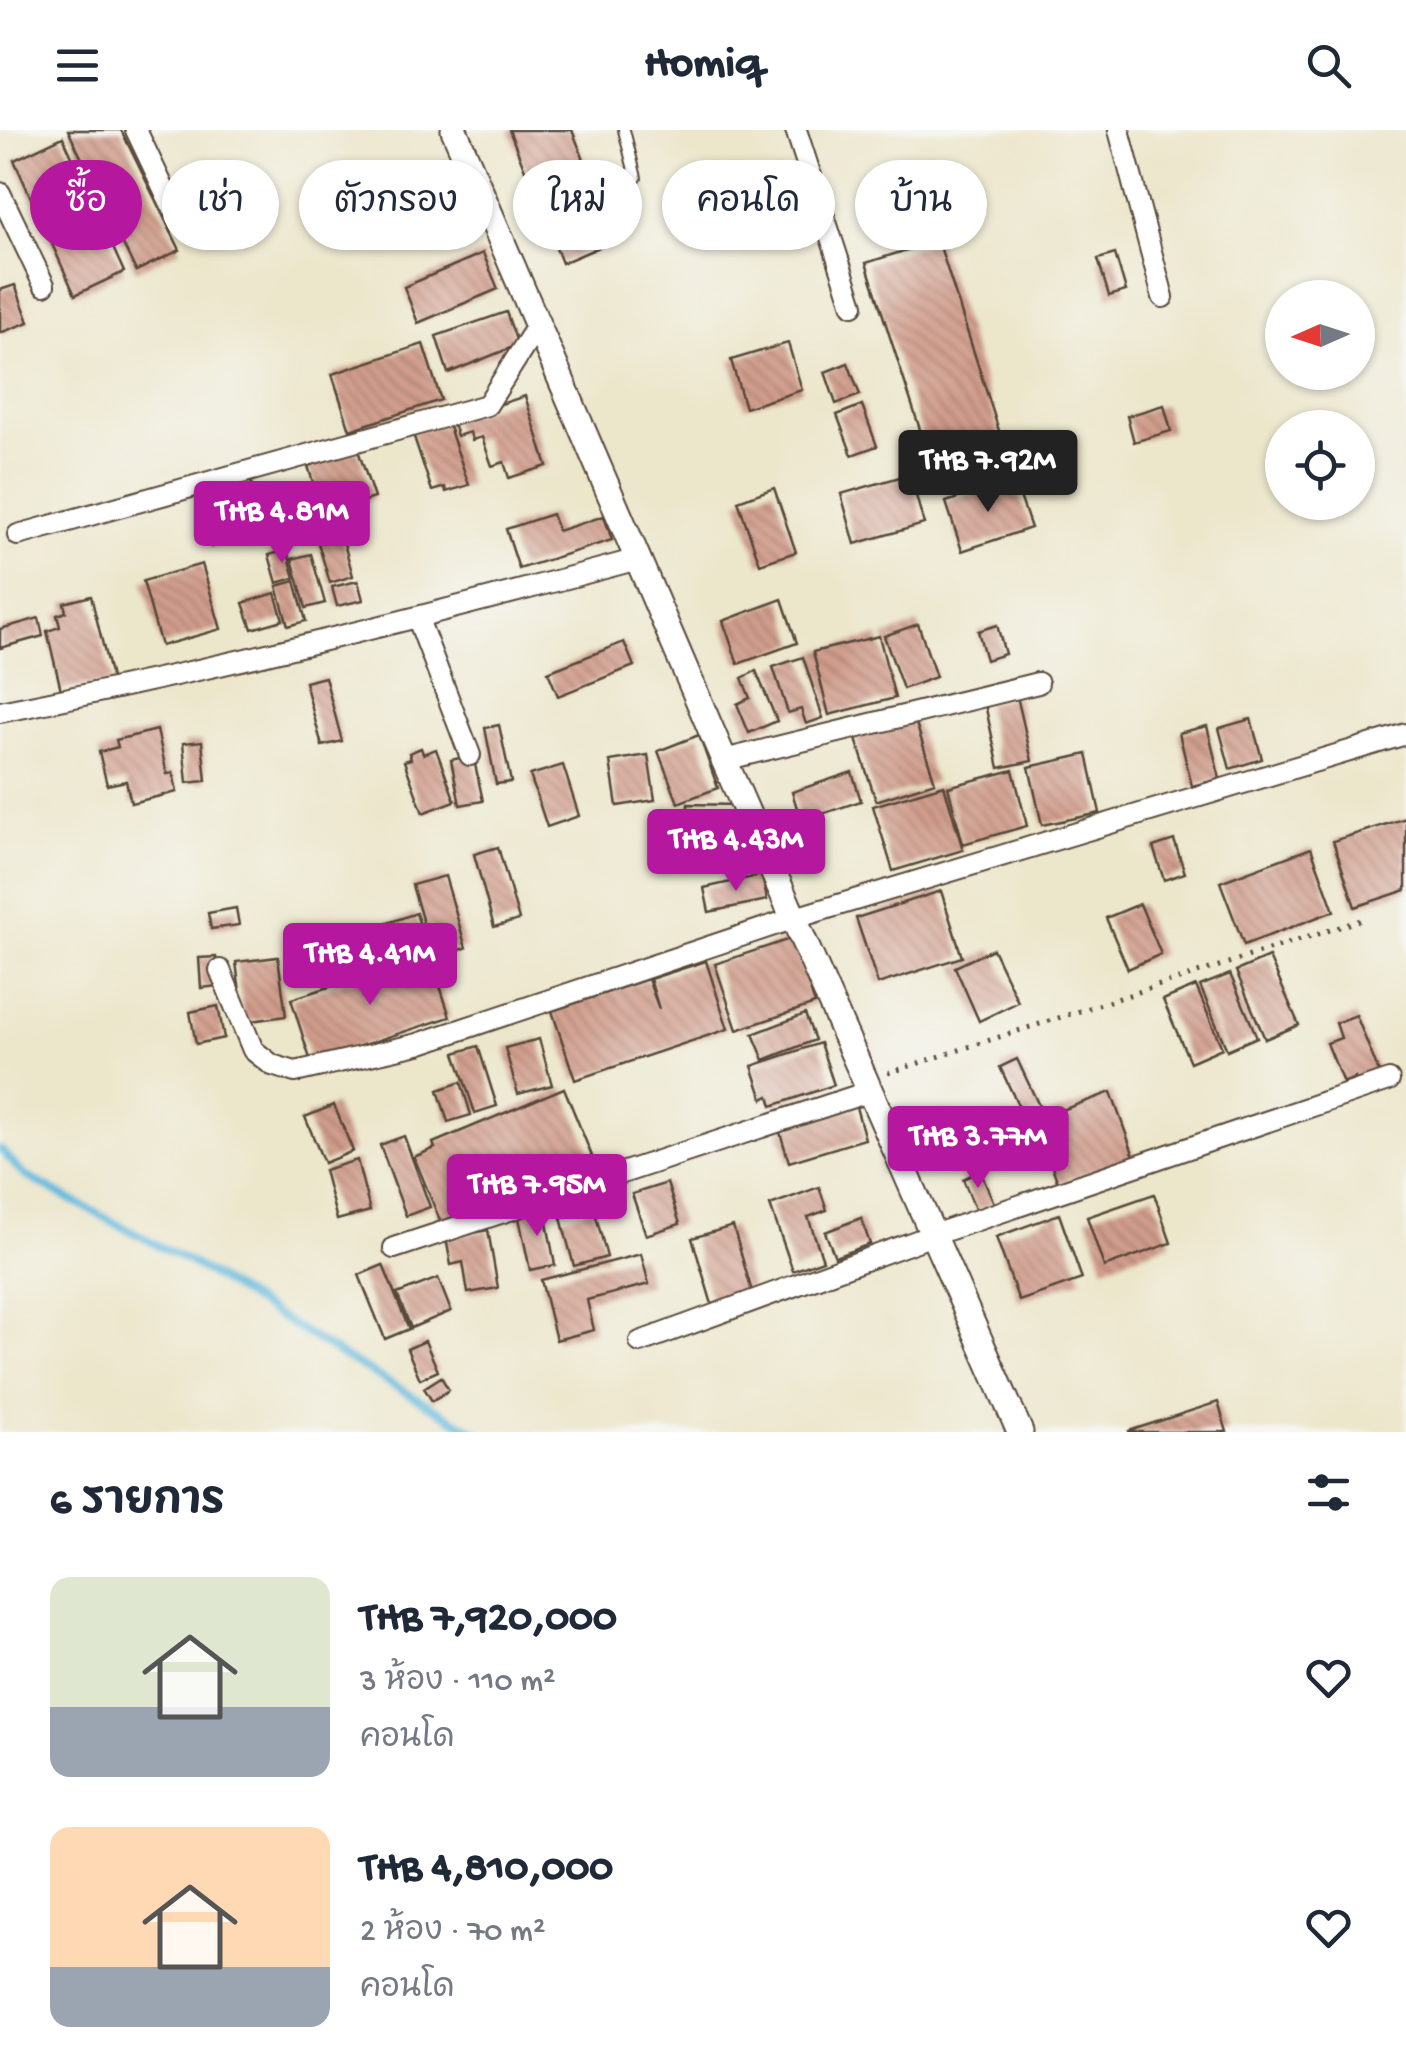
<!DOCTYPE html>
<html lang="th">
<meta charset="utf-8">
<style>
body{margin:0;font-family:"Gochi Hand","Playpen Sans Thai",sans-serif;background:#f6f6f7;color:#1f2937;height:100vh;display:flex;flex-direction:column;font-size:38px;white-space:nowrap}
*{box-sizing:border-box;margin:0}
p{font-size:32px;color:#747a83}
.icon{flex:none;width:55px;height:55px;fill:none;stroke:currentColor;stroke-width:2;stroke-linecap:round;stroke-linejoin:round}
.map{position:relative;height:1302px;overflow:hidden}
.sheet{display:flex;flex-direction:column;background:#fff;flex:1}
.sheet>*{flex:none}
.banner{position:absolute;left:30px;top:30px;width:1348px;height:90px;display:flex;gap:20px}
.needle{width:65px;rotate:267deg}
.tools{position:absolute;left:1265px;top:150px;display:grid;gap:20px}
.tools a{display:grid;place-items:center;width:110px;height:110px;border-radius:50%;background:#fff;box-shadow:0 2px 8px #0004;font-size:50px}
.price{position:absolute;translate:-50% -85px;padding:0 22px;border-radius:10px;background:#b5179e;color:#fff;font-size:32px;line-height:65px;filter:drop-shadow(0 2px 5px #0008)}
.price::after{content:'';position:absolute;left:50%;top:60px;width:30px;height:22px;margin-left:-15px;background:inherit;clip-path:polygon(0 0,100% 0,50% 100%)}
.price.selected{background:#222;color:#fff}
ul{padding:0;list-style:none}
li{display:flex;align-items:center;gap:30px;height:250px;padding:0 50px}
li span{display:grid;place-items:center;flex:none;width:280px;height:200px;border-radius:20px;color:#555}
li>.icon{margin-inline-start:auto}
span .icon{width:120px;height:120px;fill:#fffc;stroke-width:1}
li b{font-size:42px}
h2{display:flex;justify-content:space-between;align-items:center;height:120px;padding:0 50px;font-size:42px}
.pill{padding:0 35px;border-radius:45px;background:#fff;box-shadow:0 2px 8px #0004;font-size:35px;line-height:90px}
.pill.selected{background:#b5179e;color:#fff}
header{display:flex;justify-content:space-between;align-items:center;height:130px;padding:0 50px;background:#fff;font-size:45px;font-weight:700}
.map>svg:first-child{display:block}
.lines{fill:none;stroke-linecap:round;stroke-linejoin:round}
.stream{stroke:#5fb8dc;stroke-width:8}
.building{fill:url(#building-back-hatch)}
.service-casing{stroke:#564638;stroke-width:14}
.minor-casing{stroke:#564638;stroke-width:24}
.tertiary-casing{stroke:#564638;stroke-width:29}
.path{stroke:#564638;stroke-width:5;stroke-dasharray:2.5 8;stroke-linecap:butt}
.service{stroke:#fff;stroke-width:10}
.minor{stroke:#fff;stroke-width:20}
.tertiary{stroke:#fff;stroke-width:25}
</style>
<header><svg class="icon" aria-label="menu" viewBox="0 0 24 24"><path d="M4 6h16M4 12h16M4 18h16"/></svg>Homiq<svg class="icon" aria-label="search" viewBox="0 0 24 24"><circle cx="10" cy="10" r="6"/><path d="M15 15l6 6"/></svg></header>
<div class="map">
<svg width="1406" height="1302" viewBox="0 0 1406 1302">
<defs>
<pattern id="building-back-hatch" width="6" height="6" patternUnits="userSpaceOnUse" patternTransform="scale(2.5)"><rect width="6" height="6" fill="#d19d8c"/><path d="M-1 5l2 2M0 0l6 6M5-1l2 2" fill="none" stroke="#ab8072"/></pattern>
</defs>
<rect width="100%" height="100%" fill="#f6f6f2"/>
<filter id="ink" filterUnits="userSpaceOnUse"><feTurbulence type="fractalNoise" baseFrequency=".01" numOctaves="2"/><feDisplacementMap in="SourceGraphic" scale="20" xChannelSelector="R" yChannelSelector="G"/><feConvolveMatrix kernelMatrix="1 2 1 2 8 2 1 2 1" color-interpolation-filters="sRGB"/></filter>
<filter id="wash" filterUnits="userSpaceOnUse"><feTurbulence type="fractalNoise" baseFrequency=".0048" numOctaves="4" result="noise"/><feDisplacementMap in="SourceGraphic" scale="40" xChannelSelector="R" yChannelSelector="G"/><feGaussianBlur stdDeviation="2.25" result="paint"/><feColorMatrix in="noise" values="0 0 0 0 0 0 0 0 0 0 0 0 0 0 0 0 0 1.4 0 .05"/><feComposite in="paint" operator="in"/></filter>
<g filter="url(#wash)">
<rect width="100%" height="100%" fill="#ece6cb"/>
<g class="lines">
<polyline class="stream" points="0,1019 24,1045 195,1135 344,1227 476,1302"/>
</g>
<g id="blocks">
<g class="building">
<polygon points="68,0 121,0 180,120 136,141"/>
<polygon points="509,0 572,0 616,110 562,133"/>
<polygon points="63,7 124,142 75,165 14,30"/>
<polygon points="447,46 456,71 384,97 374,72"/>
<polygon points="938,110 1009,332 938,355 866,133"/>
<polygon points="483,123 498,159 418,193 404,157"/>
<polygon points="1115,124 1126,161 1109,166 1098,129"/>
<polygon points="15,155 29,192 0,203 0,160"/>
<polygon points="506,182 518,215 448,243 436,206"/>
<polygon points="788,213 802,260 745,278 731,230"/>
<polygon points="423,214 441,270 350,300 332,244"/>
<polygon points="848,233 860,265 836,274 825,242"/>
<polygon points="525,266 547,336 509,348 504,332 492,336 482,307 472,310 470,302 457,306 452,290"/>
<polygon points="862,275 877,316 852,325 837,285"/>
<polygon points="1164,275 1171,301 1134,312 1127,286"/>
<polygon points="448,294 469,355 446,362 445,357 432,361 412,301"/>
<polygon points="358,320 374,368 323,384 308,336"/>
<polygon points="910,344 924,394 855,414 841,364"/>
<polygon points="249,345 258,375 250,378 257,403 211,417 194,362"/>
<polygon points="1014,349 1031,398 962,421 946,372"/>
<polygon points="774,358 796,422 760,434 738,371"/>
<polygon points="552,384 558,401 604,386 612,410 519,439 506,399"/>
<polygon points="340,399 353,446 330,453 316,406"/>
<polygon points="287,420 295,448 277,453 269,425"/>
<polygon points="311,424 325,473 306,478 292,429"/>
<polygon points="202,434 221,499 161,516 143,451"/>
<polygon points="295,451 306,491 288,496 277,456"/>
<polygon points="358,451 363,470 337,476 332,457"/>
<polygon points="275,463 283,490 252,499 243,473"/>
<polygon points="91,466 112,552 61,560 47,501 60,497 57,485 66,482 64,473"/>
<polygon points="782,469 797,513 738,534 723,491"/>
<polygon points="39,488 43,506 0,518 0,499"/>
<polygon points="918,494 936,547 903,559 884,506"/>
<polygon points="997,495 1005,524 986,530 978,501"/>
<polygon points="879,506 895,568 829,585 813,522"/>
<polygon points="624,512 634,536 558,566 548,542"/>
<polygon points="803,527 823,588 806,594 801,579 788,583 773,537"/>
<polygon points="756,541 777,591 749,603 737,574 750,568 742,548"/>
<polygon points="325,547 342,611 322,616 305,552"/>
<polygon points="1017,566 1032,631 999,638 985,574"/>
<polygon points="914,587 935,652 876,671 855,606"/>
<polygon points="1251,589 1262,629 1230,639 1219,598"/>
<polygon points="499,595 511,652 496,654 485,598"/>
<polygon points="1207,596 1220,649 1192,656 1179,603"/>
<polygon points="157,600 167,644 173,643 177,662 131,673 126,651 107,655 99,622 118,617 116,610"/>
<polygon points="699,605 718,658 678,673 658,621"/>
<polygon points="202,611 206,651 187,653 183,613"/>
<polygon points="421,618 423,624 436,619 455,671 423,683 404,631 411,629 409,623"/>
<polygon points="1087,624 1100,683 1042,695 1029,637"/>
<polygon points="473,625 483,671 460,675 451,630"/>
<polygon points="648,625 655,670 617,676 610,631"/>
<polygon points="563,635 579,686 547,697 530,645"/>
<polygon points="1013,640 1027,696 963,714 948,657"/>
<polygon points="852,642 861,671 801,691 792,662"/>
<polygon points="944,655 963,720 893,741 873,676"/>
<polygon points="688,674 735,675 734,716 675,716 676,679 688,679"/>
<polygon points="1406,688 1406,760 1355,777 1333,711"/>
<polygon points="1174,710 1185,743 1164,750 1153,717"/>
<polygon points="498,717 519,790 494,797 474,724"/>
<polygon points="1311,718 1334,781 1244,815 1220,752"/>
<polygon points="762,745 767,770 709,782 704,758"/>
<polygon points="445,746 466,818 433,827 412,755"/>
<polygon points="941,761 962,827 878,854 856,788"/>
<polygon points="1140,774 1161,824 1128,839 1106,788"/>
<polygon points="236,778 239,795 211,799 208,783"/>
<polygon points="416,783 428,819 334,852 322,816"/>
<polygon points="793,808 815,874 737,900 715,834"/>
<polygon points="993,819 1018,872 979,891 955,837"/>
<polygon points="430,825 450,887 311,932 291,869"/>
<polygon points="216,827 218,856 201,858 199,828"/>
<polygon points="278,827 286,886 244,892 236,832"/>
<polygon points="1269,827 1299,895 1265,909 1236,841"/>
<polygon points="706,831 728,899 575,950 552,881 648,849 659,879 650,849"/>
<polygon points="1230,844 1257,907 1227,920 1200,856"/>
<polygon points="1196,856 1222,918 1190,932 1163,870"/>
<polygon points="218,876 224,908 196,914 190,882"/>
<polygon points="805,884 815,910 764,930 753,904"/>
<polygon points="1356,885 1380,945 1357,954 1355,948 1343,953 1327,913 1341,908 1336,893"/>
<polygon points="539,909 552,955 518,964 505,918"/>
<polygon points="820,913 834,955 772,976 769,966 763,969 752,936"/>
<polygon points="478,916 497,976 475,983 455,923"/>
<polygon points="1017,929 1041,980 1024,988 1000,937"/>
<polygon points="461,952 471,985 448,992 438,960"/>
<polygon points="564,958 592,1026 527,1053 529,1059 441,1093 414,1027 435,1018 433,1013"/>
<polygon points="1111,962 1134,1026 1058,1053 1035,990"/>
<polygon points="334,975 353,1021 324,1033 305,987"/>
<polygon points="856,977 865,1009 789,1032 779,999"/>
<polygon points="1027,991 1038,1021 1001,1035 990,1005"/>
<polygon points="982,1004 989,1025 958,1036 951,1015"/>
<polygon points="404,1006 430,1077 406,1086 380,1015"/>
<polygon points="357,1030 370,1081 337,1090 324,1040"/>
<polygon points="980,1041 994,1073 976,1081 963,1049"/>
<polygon points="667,1053 680,1094 646,1105 632,1064"/>
<polygon points="819,1057 827,1080 808,1087 823,1130 793,1141 770,1075"/>
<polygon points="1154,1064 1171,1113 1104,1137 1087,1087"/>
<polygon points="544,1077 555,1135 530,1140 518,1083"/>
<polygon points="594,1079 607,1127 574,1136 561,1088"/>
<polygon points="1059,1084 1082,1149 1019,1171 996,1107"/>
<polygon points="861,1088 870,1114 835,1127 825,1102"/>
<polygon points="733,1096 754,1169 714,1181 692,1108"/>
<polygon points="488,1100 498,1158 468,1163 463,1132 451,1135 446,1108"/>
<polygon points="641,1124 649,1154 587,1170 594,1200 556,1210 541,1150"/>
<polygon points="383,1135 409,1199 385,1209 359,1145"/>
<polygon points="438,1148 451,1181 411,1198 397,1164"/>
<polygon points="425,1211 438,1241 420,1249 407,1219"/>
<polygon points="441,1247 449,1260 432,1271 424,1258"/>
<polygon points="1218,1272 1227,1302 1129,1302 1129,1301"/>
</g>
</g>
</g>
<g filter="url(#ink)">
<use href="#blocks" fill-opacity="0" stroke="#564638" stroke-width="2.5"/>
<g class="lines">
<g class="service-casing">
<polyline id="service" points="624,0 636,48"/>
</g>
<g class="minor-casing">
<g id="minor">
<polyline points="136,0 172,76"/>
<polyline points="796,0 853,175"/>
<polyline points="1119,0 1163,167"/>
<polyline points="0,63 44,155"/>
<polyline points="18,405 487,275 537,196"/>
<polyline points="418,489 470,625"/>
<path d="M0,582C215,540 427,486 638,429"/>
<polyline points="724,630 1038,553"/>
<polyline points="220,840 253,920 272,935 295,942 418,914 795,788 1406,604"/>
<polyline points="394,1118 871,961"/>
<polyline points="640,1212 933,1105 1389,950"/>
</g>
</g>
<g class="tertiary-casing">
<polyline id="tertiary" points="454,0 724,630 1020,1302"/>
</g>
<polyline class="path" points="888,943 1361,790"/>
<use href="#service" class="service"/>
<use href="#minor" class="minor"/>
<use href="#tertiary" class="tertiary"/>
</g>
</g>
</svg>
<div class="tools">
<a><svg class="needle" viewBox="-14 -14 28 28"><path d="M0-13l5 13h-10z" fill="#e53935"/><path d="M0 13l5-13h-10z" fill="#747a83"/></svg></a>
<a><svg class="icon" aria-label="locate" viewBox="0 0 24 24"><circle cx="12" cy="12" r="6"/><path d="M12 2v4M12 18v4M2 12h4M18 12h4"/></svg></a>
</div>
<b class="price selected" style="left:988px;top:385px">THB 7.92M</b>
<b class="price" style="left:282px;top:436px">THB 4.81M</b>
<b class="price" style="left:736px;top:764px">THB 4.43M</b>
<b class="price" style="left:370px;top:878px">THB 4.41M</b>
<b class="price" style="left:978px;top:1061px">THB 3.77M</b>
<b class="price" style="left:537px;top:1109px">THB 7.95M</b>
<div class="banner">
<a class="pill selected">ซื้อ</a>
<a class="pill">เช่า</a>
<a class="pill">ตัวกรอง</a>
<a class="pill">ใหม่</a>
<a class="pill">คอนโด</a>
<a class="pill">บ้าน</a>
</div>
</div>
<section class="sheet">
<h2>6 รายการ<svg class="icon" aria-label="filters" viewBox="0 0 24 24"><path d="M4 7h16M4 17h16"/><circle cx="9" cy="7" r="2"/><circle cx="15" cy="17" r="2"/></svg></h2>
<ul>
<li><span style="background:linear-gradient(#dfe7d0 65%,#9aa5b1 0)"><svg class="icon" aria-label="home" viewBox="0 0 24 24"><path d="M3 11l9-7 9 7M6 9v11h12V9"/></svg></span><div><b>THB 7,920,000</b><p>3 ห้อง · 110 m²</p><p>คอนโด</p></div><svg class="icon" aria-label="heart" viewBox="0 0 24 24"><path d="M12 20l-8-8c-3-5 5-10 8-4 3-6 11-1 8 4z"/></svg></li>
<li><span style="background:linear-gradient(#ffd9b3 70%,#9aa5b1 0)"><svg class="icon" aria-label="home" viewBox="0 0 24 24"><path d="M3 11l9-7 9 7M6 9v11h12V9"/></svg></span><div><b>THB 4,810,000</b><p>2 ห้อง · 70 m²</p><p>คอนโด</p></div><svg class="icon" aria-label="heart" viewBox="0 0 24 24"><path d="M12 20l-8-8c-3-5 5-10 8-4 3-6 11-1 8 4z"/></svg></li>
</ul>
</section>
